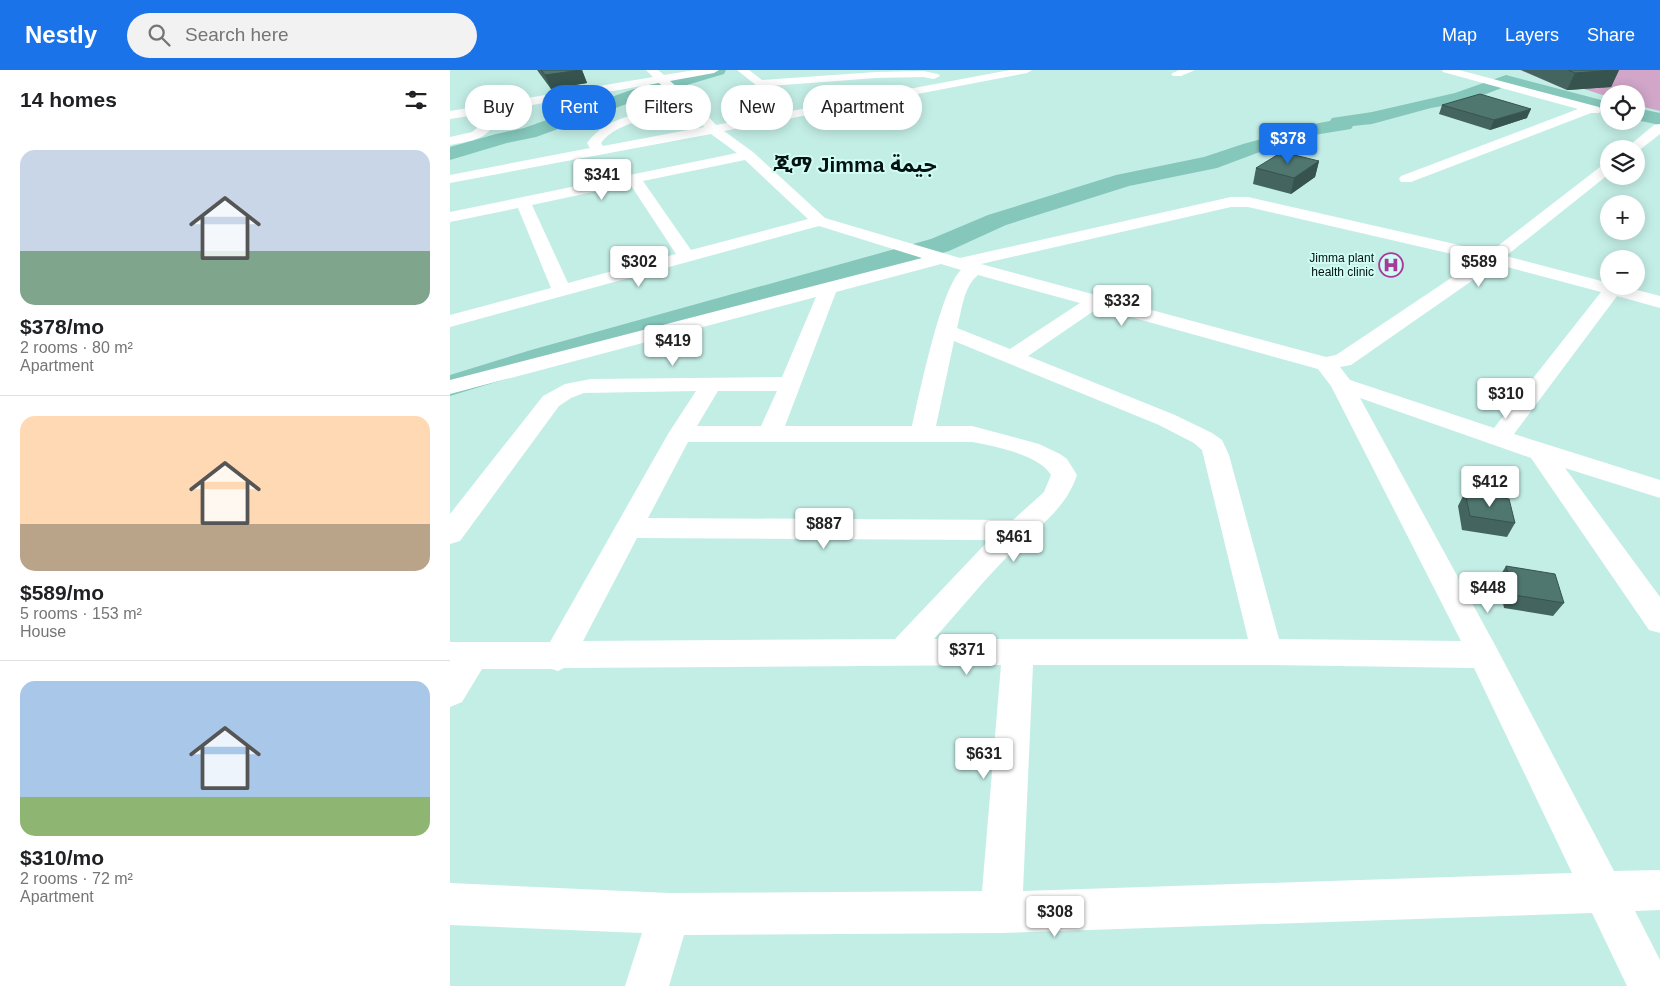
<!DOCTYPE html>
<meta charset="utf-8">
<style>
body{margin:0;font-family:Arial,"Noto Sans Arabic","Noto Sans Ethiopic",sans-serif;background:#f2f2f2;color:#202124;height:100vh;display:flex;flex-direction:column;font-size:19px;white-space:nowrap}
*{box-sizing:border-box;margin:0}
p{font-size:16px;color:#757577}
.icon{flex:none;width:28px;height:28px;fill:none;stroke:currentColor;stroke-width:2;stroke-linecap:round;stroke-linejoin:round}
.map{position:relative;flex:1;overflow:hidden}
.sheet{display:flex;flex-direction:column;background:#fff;width:450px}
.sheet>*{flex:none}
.top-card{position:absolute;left:15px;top:15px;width:475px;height:45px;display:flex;gap:10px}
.controls{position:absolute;left:1150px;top:15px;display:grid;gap:10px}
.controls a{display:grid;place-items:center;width:45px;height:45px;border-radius:50%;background:#fff;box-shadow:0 2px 12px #0003;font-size:25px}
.price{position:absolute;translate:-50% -42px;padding:0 11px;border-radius:5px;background:#fff;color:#222;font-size:16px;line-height:32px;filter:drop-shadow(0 1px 2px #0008)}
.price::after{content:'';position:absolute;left:50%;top:30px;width:15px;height:11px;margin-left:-8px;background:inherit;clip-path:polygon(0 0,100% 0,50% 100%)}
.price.active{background:#1a73e8;color:#fff}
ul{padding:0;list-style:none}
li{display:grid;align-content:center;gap:10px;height:265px;padding:0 20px}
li+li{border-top:1px solid #e0e0e0}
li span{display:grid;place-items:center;height:155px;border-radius:15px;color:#555}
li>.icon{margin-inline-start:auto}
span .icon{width:90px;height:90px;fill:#fffc;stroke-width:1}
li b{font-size:21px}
h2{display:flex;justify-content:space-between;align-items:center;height:60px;padding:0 20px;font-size:21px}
.pill{padding:0 18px;border-radius:22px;background:#fff;box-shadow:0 2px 12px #0003;font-size:18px;line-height:45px}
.pill.active{background:#1a73e8;color:#fff}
header{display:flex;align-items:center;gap:30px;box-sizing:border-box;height:70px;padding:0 25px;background:#1a73e8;color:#fff}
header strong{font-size:24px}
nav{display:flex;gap:28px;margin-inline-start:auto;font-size:18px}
.search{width:350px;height:45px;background:#f2f2f2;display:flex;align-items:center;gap:12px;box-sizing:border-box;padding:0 18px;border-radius:28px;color:#757577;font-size:19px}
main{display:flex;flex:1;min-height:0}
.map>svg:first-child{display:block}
.green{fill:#d1a6c9}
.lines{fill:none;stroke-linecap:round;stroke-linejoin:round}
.river{fill:#85c7bb;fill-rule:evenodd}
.minor{fill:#fff;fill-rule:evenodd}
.wall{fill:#44655f}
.shaded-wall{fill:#37534e}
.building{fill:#4f766f;stroke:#37534e}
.labels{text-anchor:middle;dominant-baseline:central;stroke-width:4;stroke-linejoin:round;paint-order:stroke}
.far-poi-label{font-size:12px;fill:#041311;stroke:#d0fcf3;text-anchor:end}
.far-town-label{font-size:21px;font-weight:bold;fill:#041311;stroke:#d0fcf3}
</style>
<header>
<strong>Nestly</strong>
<div class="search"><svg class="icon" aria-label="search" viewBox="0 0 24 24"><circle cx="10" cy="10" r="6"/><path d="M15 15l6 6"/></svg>Search here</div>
<nav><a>Map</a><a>Layers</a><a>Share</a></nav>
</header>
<main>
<section class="sheet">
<h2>14 homes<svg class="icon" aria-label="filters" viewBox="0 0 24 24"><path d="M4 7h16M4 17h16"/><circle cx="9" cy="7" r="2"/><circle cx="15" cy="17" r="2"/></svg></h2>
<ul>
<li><span style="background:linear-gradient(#c9d6e8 65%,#7fa58c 0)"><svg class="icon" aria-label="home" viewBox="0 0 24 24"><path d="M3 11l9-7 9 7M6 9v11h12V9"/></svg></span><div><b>$378/mo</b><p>2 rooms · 80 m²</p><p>Apartment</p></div></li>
<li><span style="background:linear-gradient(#ffd9b3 70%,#b9a48a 0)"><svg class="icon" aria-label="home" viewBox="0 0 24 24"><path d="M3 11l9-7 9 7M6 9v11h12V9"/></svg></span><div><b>$589/mo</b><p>5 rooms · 153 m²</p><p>House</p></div></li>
<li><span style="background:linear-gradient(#a9c7e8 75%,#8fb573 0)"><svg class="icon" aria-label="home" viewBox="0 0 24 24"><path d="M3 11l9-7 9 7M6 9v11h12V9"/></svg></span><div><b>$310/mo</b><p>2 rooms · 72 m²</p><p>Apartment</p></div></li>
</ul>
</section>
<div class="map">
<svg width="1210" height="916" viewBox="0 0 1210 916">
<rect width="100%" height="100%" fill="#c3eee6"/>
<polygon class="green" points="1070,0 1210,0 1210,41 1186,35 1186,24 1159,24 1159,27 1134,19 1117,20"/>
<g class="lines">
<g class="river">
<polygon points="250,0 276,0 274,4 193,28 86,67 57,73 0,90 0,77 46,64 74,58 181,20"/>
<polygon points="1056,5 1159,32 1159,44 1057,16 1015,32 981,38 922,54 903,56 901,59 864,65 848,72 807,83 767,98 679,116 556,155 499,181 105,294 0,326 0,305 81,280 481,169 538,145 666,105 754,87 793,74 834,63 852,56 880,51 882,48 922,42 1005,23"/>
<polygon points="1186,38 1210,43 1210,55 1186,50"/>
</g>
<g class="minor">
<path d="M196,0H208L214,5L245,0H269L264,3L220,11L247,34L266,55L560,0H582L577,3L274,61L303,82L375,148L510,188L781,127H798L1040,182L1154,94L1159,93V104L1056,186L1159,213V216H1172L1210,226V238L1167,226L1064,364L1210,410V428L1115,398L1210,527V563L1199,560L1081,388L910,328L1045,575L1164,801L1210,800V840L1185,841L1210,890V916H1177L1142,843L551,863L234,865L219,916H175L192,863L0,855V813L219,823L532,821L551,595L114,598L108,601L102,599H32L12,632L0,637V572H100L218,364L246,321L134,323L121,328L109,336L10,471L0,474V444L93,326L115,314L141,309L332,307L366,227L0,324V310L472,188L369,156L0,257V245L101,218L68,138L0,152V142L287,83L261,64L0,113V105L140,78L137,73C158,44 201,41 234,35L209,13L30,44L41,59C31,71 14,72 0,75V67L22,62L27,58L19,46L0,49V41L203,7ZM240,41L254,57L153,76L151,73C167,50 214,46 240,41ZM295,90L358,149L241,180L193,111ZM180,114L226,184L118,213L82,135ZM781,137H798L1028,190L886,285L876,287L531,194ZM491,194L511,200C491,218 469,326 462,356H335L386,222ZM1046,194L1151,222L1044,358L900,310L890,297L901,295ZM528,205L630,233L560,279L507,258C512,241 513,217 528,205ZM648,238L868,299L881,316L1011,571L829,569L779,385L772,370L762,363L725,345L578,286ZM504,271L709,355L744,373L752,380L798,569H484C507,543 529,516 553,491C580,462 614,444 627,405L617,389L610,384L589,374L522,356H486ZM268,321H327L311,356H247ZM238,372H522C544,376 590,385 601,405L594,422L563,450L198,448ZM187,468L539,470L445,569L133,571ZM583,595H817L1024,598L1122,803L573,821Z"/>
<polygon points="287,0 299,0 312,10 426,2 473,1 488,4 490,6 484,9 473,7 426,8 320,16 331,25 325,29 321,27"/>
<polygon points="729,0 745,0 731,6 723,6 721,4"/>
<polygon points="992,0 1009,0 1149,37 1151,40 1149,43 1141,43 961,112 951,112 949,109 951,106 1128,39 993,2"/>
<polygon points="1210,54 1210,64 1187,82 1186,79 1175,79 1204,55"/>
</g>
</g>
<g class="wall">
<polygon points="87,0 132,0 137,13 101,19"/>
<polygon points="1071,0 1169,0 1161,17 1117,20"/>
<polygon points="992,35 1077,48 1040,60 989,44"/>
<polygon points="869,91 865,107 841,124 803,114 806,98"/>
<polygon points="1015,422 1065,453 1057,467 1012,460 1008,436"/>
<polygon points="1056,496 1114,533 1103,546 1054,538 1048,509"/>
</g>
<g class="shaded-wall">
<polygon points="132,0 137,13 101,19 95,5"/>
<polygon points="1169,0 1161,17 1117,20 1125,3"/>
<polygon points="1081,39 1077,48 1040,60 1044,50"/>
<polygon points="869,91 865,107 841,124 844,108"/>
</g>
<g class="building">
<polygon points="91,0 131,0 95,5"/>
<polygon points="1118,0 1164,0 1125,3"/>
<polygon points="1030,24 1081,39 1044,50 992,35"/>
<polygon points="832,82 869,91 844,108 806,98"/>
<polygon points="1015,422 1059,429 1065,453 1020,446"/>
<polygon points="1056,496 1105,504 1114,533 1064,525"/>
</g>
<defs>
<g id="hospital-ring" transform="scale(1.25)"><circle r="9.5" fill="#d0fcf3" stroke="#a73b9b" stroke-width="1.5"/><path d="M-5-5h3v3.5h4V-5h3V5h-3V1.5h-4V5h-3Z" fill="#a73b9b"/></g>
</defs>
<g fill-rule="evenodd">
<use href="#hospital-ring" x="941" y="195"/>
</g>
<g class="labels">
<g class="far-poi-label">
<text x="924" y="188">Jimma plant<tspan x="924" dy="14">health clinic</tspan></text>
</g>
<g class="far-town-label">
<text x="405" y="94">ጂማ Jimma جيمة</text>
</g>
</g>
</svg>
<div class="controls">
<a><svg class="icon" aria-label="locate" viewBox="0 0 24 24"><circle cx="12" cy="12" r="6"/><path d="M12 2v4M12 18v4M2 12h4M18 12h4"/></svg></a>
<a><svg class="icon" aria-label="layers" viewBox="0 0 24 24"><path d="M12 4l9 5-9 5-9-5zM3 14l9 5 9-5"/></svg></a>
<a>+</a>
<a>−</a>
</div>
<b class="price active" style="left:838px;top:95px">$378</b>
<b class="price" style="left:152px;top:131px">$341</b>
<b class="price" style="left:189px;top:218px">$302</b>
<b class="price" style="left:1029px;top:218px">$589</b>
<b class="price" style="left:672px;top:257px">$332</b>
<b class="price" style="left:223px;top:297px">$419</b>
<b class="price" style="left:1056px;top:350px">$310</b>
<b class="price" style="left:1040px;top:438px">$412</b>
<b class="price" style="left:374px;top:480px">$887</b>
<b class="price" style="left:564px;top:493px">$461</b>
<b class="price" style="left:1038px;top:544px">$448</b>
<b class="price" style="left:517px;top:606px">$371</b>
<b class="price" style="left:534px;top:710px">$631</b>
<b class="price" style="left:605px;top:868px">$308</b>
<div class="top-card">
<a class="pill">Buy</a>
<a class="pill active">Rent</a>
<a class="pill">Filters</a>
<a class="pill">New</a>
<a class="pill">Apartment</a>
</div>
</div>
</main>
